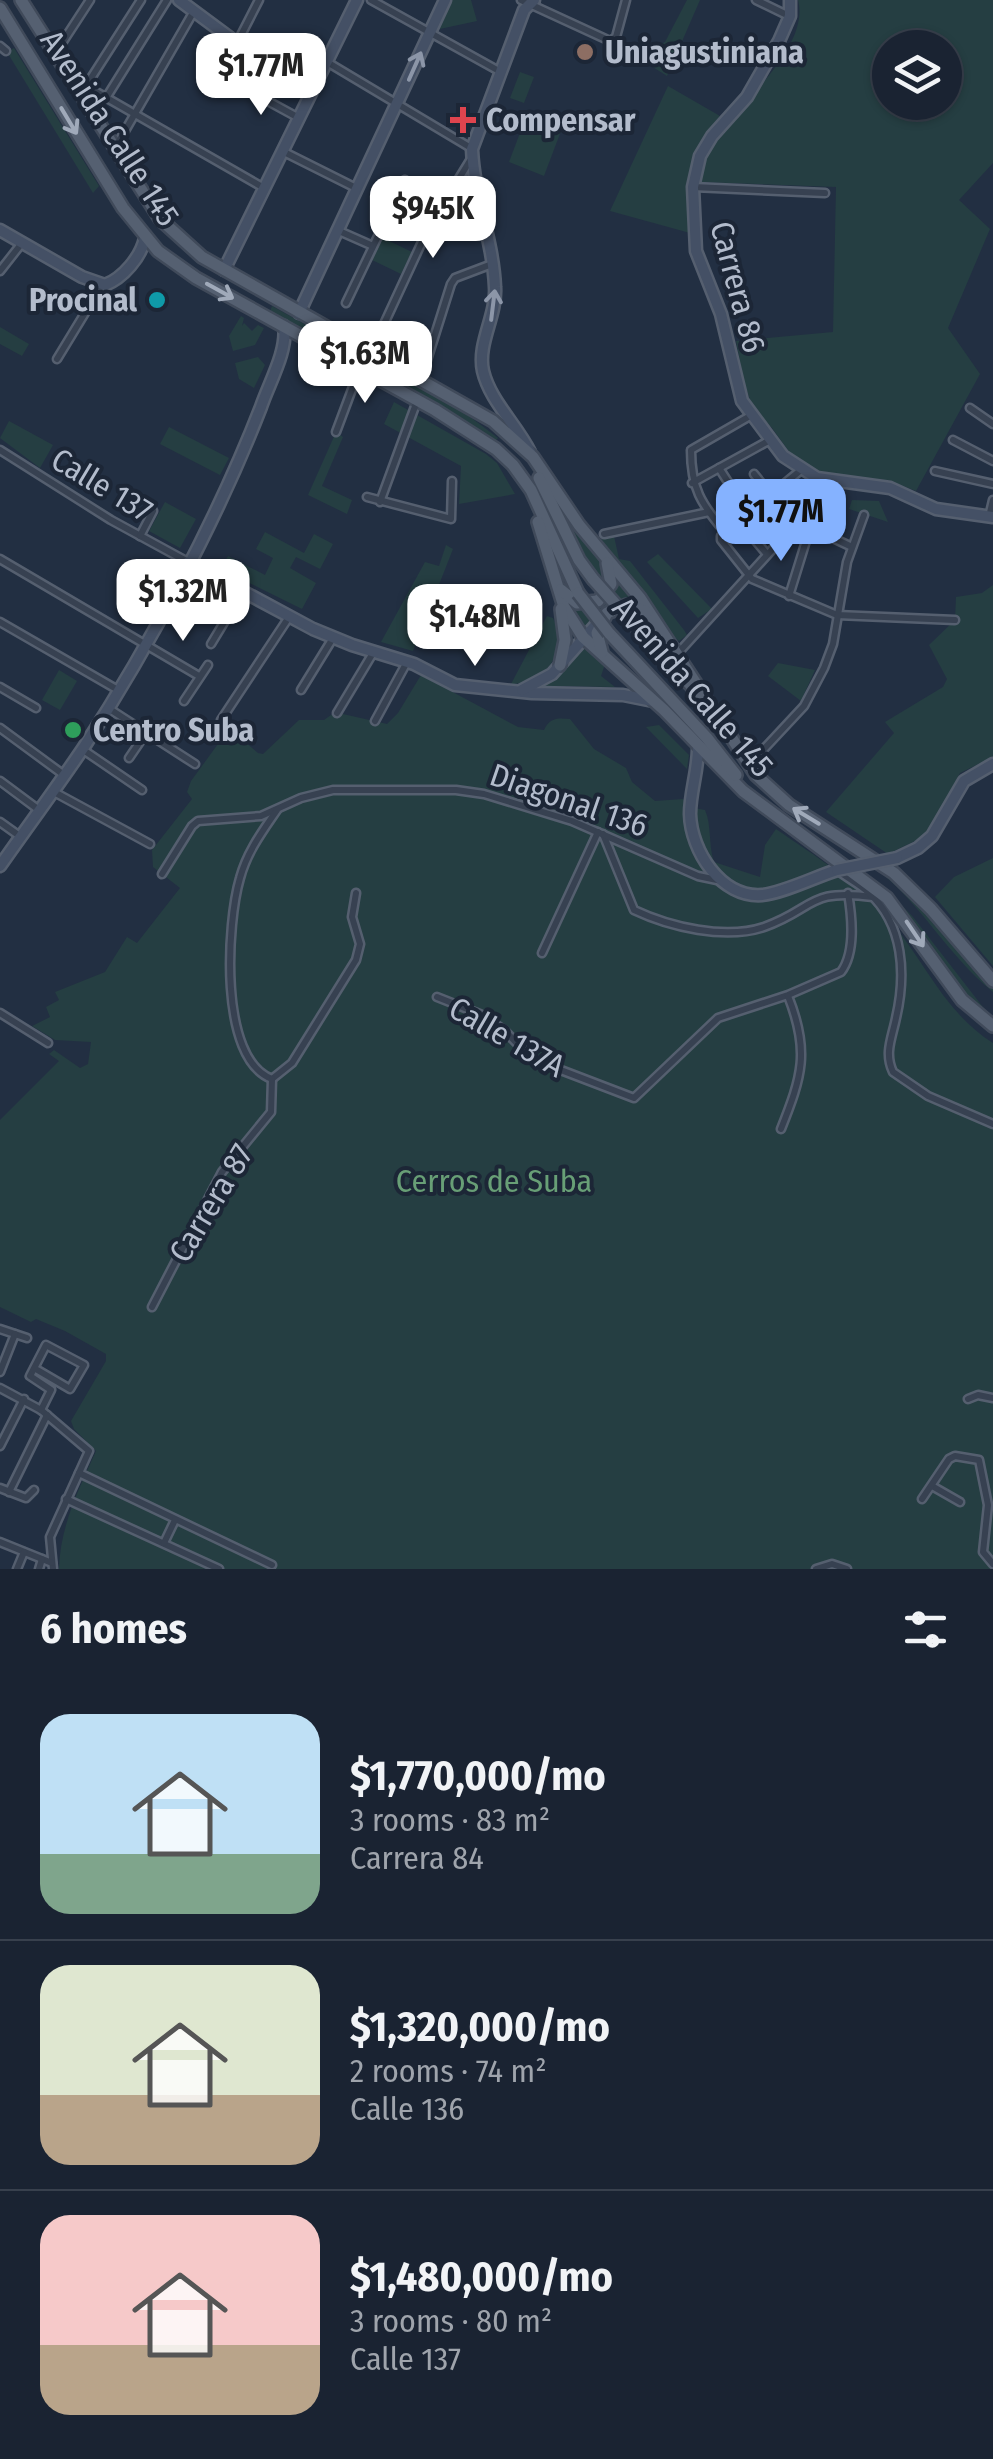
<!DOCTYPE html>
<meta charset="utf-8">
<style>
body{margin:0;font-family:"Fira Sans Condensed",sans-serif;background:#232b3a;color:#f1f3f6;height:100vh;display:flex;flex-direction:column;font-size:38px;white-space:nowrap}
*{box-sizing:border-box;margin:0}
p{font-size:32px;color:#9fa4ac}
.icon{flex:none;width:55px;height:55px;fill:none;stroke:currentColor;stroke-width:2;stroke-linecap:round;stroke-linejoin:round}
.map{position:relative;height:1569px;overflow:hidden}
.side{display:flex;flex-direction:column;background:#1a2332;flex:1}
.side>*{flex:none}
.controls{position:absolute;left:872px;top:30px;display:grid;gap:20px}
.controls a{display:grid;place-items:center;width:90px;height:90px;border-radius:50%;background:#1a2332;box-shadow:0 2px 8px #0004,0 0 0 2px #38404d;font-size:50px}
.price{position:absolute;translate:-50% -85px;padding:0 22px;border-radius:20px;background:#fff;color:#222;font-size:32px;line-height:65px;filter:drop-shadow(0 2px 5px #0008)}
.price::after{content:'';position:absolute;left:50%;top:60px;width:30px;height:22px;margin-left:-15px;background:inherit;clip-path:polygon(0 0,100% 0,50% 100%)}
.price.selected{background:#85b2ff;color:#111}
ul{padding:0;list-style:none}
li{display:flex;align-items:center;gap:30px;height:250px;padding:0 40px}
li+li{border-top:2px solid #38404d}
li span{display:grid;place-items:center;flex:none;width:280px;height:200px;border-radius:30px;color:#555}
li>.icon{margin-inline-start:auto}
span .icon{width:120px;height:120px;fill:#fffc;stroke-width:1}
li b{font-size:42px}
h2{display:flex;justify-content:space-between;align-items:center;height:120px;padding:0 40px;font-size:42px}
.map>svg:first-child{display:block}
.green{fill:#253e42;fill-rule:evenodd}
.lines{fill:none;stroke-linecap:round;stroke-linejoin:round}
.street-casing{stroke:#555f6f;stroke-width:11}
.secondary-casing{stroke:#555f6f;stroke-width:15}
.primary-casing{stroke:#404a5a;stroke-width:16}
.street{stroke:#374151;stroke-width:6}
.secondary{stroke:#445065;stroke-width:10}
.primary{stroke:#556071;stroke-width:11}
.secondary-bridge-casing{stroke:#555f6f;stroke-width:15;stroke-linecap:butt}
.primary-bridge-casing{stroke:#404a5a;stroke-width:16;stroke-linecap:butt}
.secondary-bridge{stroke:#445065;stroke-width:10}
.primary-bridge{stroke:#556071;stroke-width:11}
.oneway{stroke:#8c96a8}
.oneway2{stroke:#a0aaba}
.education-dot{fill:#8d6e63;stroke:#1c2636;stroke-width:4}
.health-dot{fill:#e0444e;stroke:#1c2636;stroke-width:4}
.culture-dot{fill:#0f9aa8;stroke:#1c2636;stroke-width:4}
.leisure-dot{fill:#2e9e5b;stroke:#1c2636;stroke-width:4}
.labels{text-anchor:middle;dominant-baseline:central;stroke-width:8;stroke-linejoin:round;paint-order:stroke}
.poi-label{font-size:32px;font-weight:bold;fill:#b3bccc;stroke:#1c2636;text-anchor:start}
.street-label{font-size:32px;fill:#b3bccc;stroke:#1c2636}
.park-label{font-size:32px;fill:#689f76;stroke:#1c2636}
</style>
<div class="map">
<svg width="993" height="1569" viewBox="0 0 993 1569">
<rect width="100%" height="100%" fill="#222f42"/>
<g class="green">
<polygon points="449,0 471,0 477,21 435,30"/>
<polygon points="687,0 700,0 667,76 637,57 665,42"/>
<path d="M798,0H993V163L959,200L990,229L948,328L980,374L916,491L890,481L819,472L795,460L772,428L753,409L744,382L736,341L833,332L836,187L699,182C702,169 705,156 711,144C735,107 811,48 798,0ZM890,48H945V102H890Z"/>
<polygon points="14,48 99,186 93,193 7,52"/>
<polygon points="520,72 534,77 524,103 510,98"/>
<polygon points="668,86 720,116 693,164 690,233 610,211"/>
<polygon points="526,117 561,131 544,176 509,162"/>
<polygon points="381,237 412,252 401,274 370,259"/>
<polygon points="272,306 465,413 498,438 496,440 436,402 270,311"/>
<polygon points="241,316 244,318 242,326 244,323 252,331 258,325 264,328 255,345 233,351 229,336"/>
<polygon points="0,327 29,344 22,356 0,344"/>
<polygon points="258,357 265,365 254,388 239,379 235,363"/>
<polygon points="394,402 486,454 497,463 515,494 459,504 461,466 384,424"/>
<polygon points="9,421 53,445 40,468 0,438"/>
<polygon points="169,427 229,458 220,475 160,444"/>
<polygon points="336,432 343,437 322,486 352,500 347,514 308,495"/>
<polygon points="557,498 603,564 606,587 589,569 555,500"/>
<polygon points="852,500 879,501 888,522 849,509"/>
<polygon points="165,502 196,519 180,548 149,531"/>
<polygon points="265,532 304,553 314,534 333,544 320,569 296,557 290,568 316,583 302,609 221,569 228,556 265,575 273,558 256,549"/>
<polygon points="614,536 619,559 630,561 684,630 687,635 679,641 672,635 601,539"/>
<polygon points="446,545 453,549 413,651 381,642 425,562 439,566"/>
<polygon points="658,554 712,609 698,618 647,562"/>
<path d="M617,575L641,606L611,604L583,631L566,603C591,612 616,605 617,575Z"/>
<polygon points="993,585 993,757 960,773 931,828 915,841 888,854 826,812 894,733 885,722 943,687 947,679 929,645 955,620 956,597 982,593"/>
<path d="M547,616L553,618C569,651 546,684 511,684Z"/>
<polygon points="582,647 605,664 601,676 615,687 550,686 549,691 535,691"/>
<polygon points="778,663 815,670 801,701 768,676"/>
<polygon points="59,670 77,681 60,710 42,700"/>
<path d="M421,675L518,727L544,730C550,717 558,718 570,719L594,749L626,768L632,782L655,801L683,799L694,808L705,810C712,826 708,844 714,862L760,877L765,845L776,829C815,856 859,883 890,920C925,962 945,1013 993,1043V1569H59C60,1526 79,1489 96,1451L74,1429L71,1421L106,1361V1354L65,1331L36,1319L31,1322L0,1307V1120L59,1061L49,1054L54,1050L80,1068L88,1064L91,1042L55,1040L32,1026L50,1017L46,1007L59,1000L55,992L105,972L127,937L137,943L180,888L153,867L152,850L192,799L187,792L191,781L226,733L233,732L258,753L263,754L299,720H324L331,715L343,714L387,724L398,713Z"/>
<polygon points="659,725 689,755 687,769 646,727"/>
<polygon points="993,858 993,966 935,897 954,877"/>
<path d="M880,867L922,906L993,987V992C948,956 921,903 875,868Z"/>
<path d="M863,872L886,889L913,917L993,1020C956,997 937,958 913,923C899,904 882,887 863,872Z"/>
</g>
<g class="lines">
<g class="street-casing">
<g id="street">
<polyline points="141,0 86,86 264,188"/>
<polyline points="371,0 499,71"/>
<polyline points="521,0 610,41 616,37 626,0"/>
<polyline points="756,0 789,16"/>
<polyline points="62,43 90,0"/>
<polyline points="237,43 259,0"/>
<polyline points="0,46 6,51"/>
<polyline points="327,62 471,148"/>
<polyline points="240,86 299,118"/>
<polyline points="106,98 167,0"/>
<polyline points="118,143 194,11"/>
<polyline points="282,151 356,188"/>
<polyline points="693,187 825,193"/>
<polyline points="339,231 373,246"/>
<polyline points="0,271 22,243"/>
<polyline points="346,303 405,180"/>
<polyline points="371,352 428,229 471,159"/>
<polyline points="57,359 102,285"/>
<polyline points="421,379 451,284 455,278 492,264"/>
<polyline points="970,408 993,424"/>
<polyline points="336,432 360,368"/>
<polyline points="953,440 993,461"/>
<polyline points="0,450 111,520 188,562"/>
<polyline points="719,468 748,513"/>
<polyline points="801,470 721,536 721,540 752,579 837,615 955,620"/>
<polyline points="935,471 993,484"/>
<polyline points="754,474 771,495"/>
<polyline points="692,483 770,440"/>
<polyline points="367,497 451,519 452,481"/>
<polyline points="380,502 417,401"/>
<polyline points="763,502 787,533"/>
<polyline points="989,517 993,500"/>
<polyline points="739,521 766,553"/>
<polyline points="797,521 852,547"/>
<path d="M725,532C701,504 691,488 691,450L750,416"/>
<polyline points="604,534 709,512"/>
<polyline points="140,536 153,511"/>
<polyline points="0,559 199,676"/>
<polyline points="789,596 806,541"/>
<polyline points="0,622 118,690"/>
<polyline points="211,644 243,591"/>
<polyline points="678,653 820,497"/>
<polyline points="0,687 36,708"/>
<polyline points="301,690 333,638"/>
<polyline points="184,701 208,665"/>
<polyline points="108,708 195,764"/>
<polyline points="337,713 373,653"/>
<polyline points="221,720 289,617"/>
<polyline points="375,721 407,662"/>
<polyline points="0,728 64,775"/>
<polyline points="82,749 142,790"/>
<polyline points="129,758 146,733"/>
<polyline points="749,765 804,706 824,668 833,644 847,562 864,515"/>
<polyline points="0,781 39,810"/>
<polyline points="54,792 150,844"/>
<polyline points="0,822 21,837"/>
<path d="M603,834L634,910C670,927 725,940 764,927C815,909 807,888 873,897"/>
<path d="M837,870C847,878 860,884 869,893C904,925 906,975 896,1018C892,1038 884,1053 893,1072L928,1096L993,1124"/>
<polyline points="162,874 192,826 198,821 261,816 301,798 333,790 456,790 484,794 572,821 698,876 722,881"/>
<polyline points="542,953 598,832"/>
<path d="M437,997L480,1014L504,1030L532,1059L634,1098L718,1018L788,995L841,972C856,952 852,917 848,893"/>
<polyline points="0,1013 48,1043"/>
<path d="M272,1079C218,1059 227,922 240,878C247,852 262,832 277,810"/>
<polyline points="272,1079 292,1063 356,960 360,944 352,917 356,893"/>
<path d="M781,1129C802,1076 810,1051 788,996"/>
<polyline points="152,1307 222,1172 271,1112 272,1079"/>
<polyline points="0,1329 27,1338"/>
<polyline points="34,1368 70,1389 84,1365 46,1345 30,1376 51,1390 41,1410"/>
<polyline points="0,1372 15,1334"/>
<polyline points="0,1388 41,1410 89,1451 50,1537 53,1569"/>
<polyline points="968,1399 978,1395 993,1398"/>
<polyline points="0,1446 24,1399"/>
<polyline points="79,1473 272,1565"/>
<polyline points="932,1486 960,1502"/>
<polyline points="0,1488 26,1498 34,1490"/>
<polyline points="9,1492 47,1415"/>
<polyline points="66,1499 219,1569"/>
<polyline points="922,1499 949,1459 955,1456 979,1460 988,1505 983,1552 993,1564"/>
<polyline points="0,1542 52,1563"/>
<polyline points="164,1543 175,1520"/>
<polyline points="17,1569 24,1552"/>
<polyline points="39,1569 42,1559"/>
<polyline points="816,1569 832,1564 847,1569"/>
</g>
</g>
<g class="secondary-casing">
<g id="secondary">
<polyline points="179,0 237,43 315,86"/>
<polyline points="790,0 790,16 779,41 747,97 712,136 700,156 693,187 696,251 721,314 742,401 783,456 817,478 890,488 936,509 993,517"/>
<path d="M0,230L82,277L105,285C123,278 141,257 145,238"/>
<polyline points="224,270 357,0"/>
<polyline points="299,313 445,0"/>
<path d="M530,452C517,425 490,401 483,371C477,343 497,316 495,287C493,240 474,196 472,149L524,10L534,0"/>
<polyline points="188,562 313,629 352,645 414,664 455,685 532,693 623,695 653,701"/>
<polyline points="522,690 552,674 601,619"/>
<path d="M698,744C699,768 690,791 690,814C691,851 721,898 762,895C783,893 815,877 837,870"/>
<polyline points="897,858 918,848 932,836 964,781 993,764"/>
<path d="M0,866C28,826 57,787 84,747C150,645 217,520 261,407C269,383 288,351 284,326"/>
</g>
</g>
<g class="primary-casing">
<g id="primary">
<polyline points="21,0 160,219 202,257 493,421 533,457 579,525 640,598 756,775 789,805 894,873 931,909 993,981"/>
<polyline points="0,8 123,208 158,251 196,278 435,410 496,449 513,465 531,490 578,593"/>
<polyline points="539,478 579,560 593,579"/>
<polyline points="538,522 564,607 583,637 664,710 743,791 887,898 962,1000 993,1026"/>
<polyline points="561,590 577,603 598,601 611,584 607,563"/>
<polyline points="628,618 698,693"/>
<polyline points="609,633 707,738 736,775"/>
<polyline points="602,652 597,633 607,613 627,605 647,612"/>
<polyline points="560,665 565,640 561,609"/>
</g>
</g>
<use href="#street" class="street"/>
<use href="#secondary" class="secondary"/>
<use href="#primary" class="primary"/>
<g class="secondary-bridge-casing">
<polyline id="secondary-bridge" points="837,870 897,858"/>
</g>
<g class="primary-bridge-casing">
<g id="primary-bridge">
<polyline points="593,579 628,618"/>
<polyline points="578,593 609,633"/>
</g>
</g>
<use href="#secondary-bridge" class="secondary-bridge"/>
<use href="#primary-bridge" class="primary-bridge"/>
</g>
<defs><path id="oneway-shaft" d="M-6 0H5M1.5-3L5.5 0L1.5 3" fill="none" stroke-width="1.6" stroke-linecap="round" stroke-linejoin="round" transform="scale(2.5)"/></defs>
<g class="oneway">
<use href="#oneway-shaft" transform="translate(415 66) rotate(-66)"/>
<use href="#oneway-shaft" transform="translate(493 305) rotate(-83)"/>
</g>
<g class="oneway2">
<use href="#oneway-shaft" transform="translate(69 121) rotate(59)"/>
<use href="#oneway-shaft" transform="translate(220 291) rotate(29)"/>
<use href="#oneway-shaft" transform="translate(806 816) rotate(-149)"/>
<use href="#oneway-shaft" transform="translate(915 934) rotate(56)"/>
</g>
<circle class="education-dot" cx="585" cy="52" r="10"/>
<path class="health-dot" d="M458 105h10v10h10v10h-10v10h-10v-10h-10v-10h10z"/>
<circle class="culture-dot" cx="157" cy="300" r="10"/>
<circle class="leisure-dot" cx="73" cy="730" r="10"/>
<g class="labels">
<g class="poi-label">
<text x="605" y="52">Uniagustiniana</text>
<text x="486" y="120">Compensar</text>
<text x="137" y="300" text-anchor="end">Procinal</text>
<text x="93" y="730">Centro Suba</text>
</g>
<g class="street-label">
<text transform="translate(110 128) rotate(57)">Avenida Calle 145</text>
<text transform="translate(738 287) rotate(75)">Carrera 86</text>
<text transform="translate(102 485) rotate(31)">Calle 137</text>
<text transform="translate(693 687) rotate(49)">Avenida Calle 145</text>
<text transform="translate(569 800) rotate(19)">Diagonal 136</text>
<text transform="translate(507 1037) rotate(30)">Calle 137A</text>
<text transform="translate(211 1203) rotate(-59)">Carrera 87</text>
</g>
<g class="park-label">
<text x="494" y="1181">Cerros de Suba</text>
</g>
</g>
</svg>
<div class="controls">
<a><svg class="icon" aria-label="layers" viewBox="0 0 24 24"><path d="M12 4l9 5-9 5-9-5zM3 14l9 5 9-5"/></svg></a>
</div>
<b class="price" style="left:261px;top:118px">$1.77M</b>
<b class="price" style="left:433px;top:261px">$945K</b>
<b class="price" style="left:365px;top:406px">$1.63M</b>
<b class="price selected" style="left:781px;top:564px">$1.77M</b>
<b class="price" style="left:183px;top:644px">$1.32M</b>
<b class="price" style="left:475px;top:669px">$1.48M</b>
</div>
<section class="side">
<h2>6 homes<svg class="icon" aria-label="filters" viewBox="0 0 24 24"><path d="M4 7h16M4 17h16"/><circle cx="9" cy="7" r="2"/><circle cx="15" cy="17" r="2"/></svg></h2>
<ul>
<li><span style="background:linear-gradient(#bfe0f5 70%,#7fa58c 0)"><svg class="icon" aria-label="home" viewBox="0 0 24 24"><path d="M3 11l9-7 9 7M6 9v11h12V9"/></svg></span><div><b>$1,770,000/mo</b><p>3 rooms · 83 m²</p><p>Carrera 84</p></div></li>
<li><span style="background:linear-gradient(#dfe7d0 65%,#b9a48a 0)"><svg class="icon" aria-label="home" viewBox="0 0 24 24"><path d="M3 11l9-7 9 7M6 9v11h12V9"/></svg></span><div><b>$1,320,000/mo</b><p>2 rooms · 74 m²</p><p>Calle 136</p></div></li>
<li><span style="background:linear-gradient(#f6c9c9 65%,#b9a48a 0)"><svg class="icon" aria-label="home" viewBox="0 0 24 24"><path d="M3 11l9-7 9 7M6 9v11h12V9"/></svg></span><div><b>$1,480,000/mo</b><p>3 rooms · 80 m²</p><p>Calle 137</p></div></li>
</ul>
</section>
